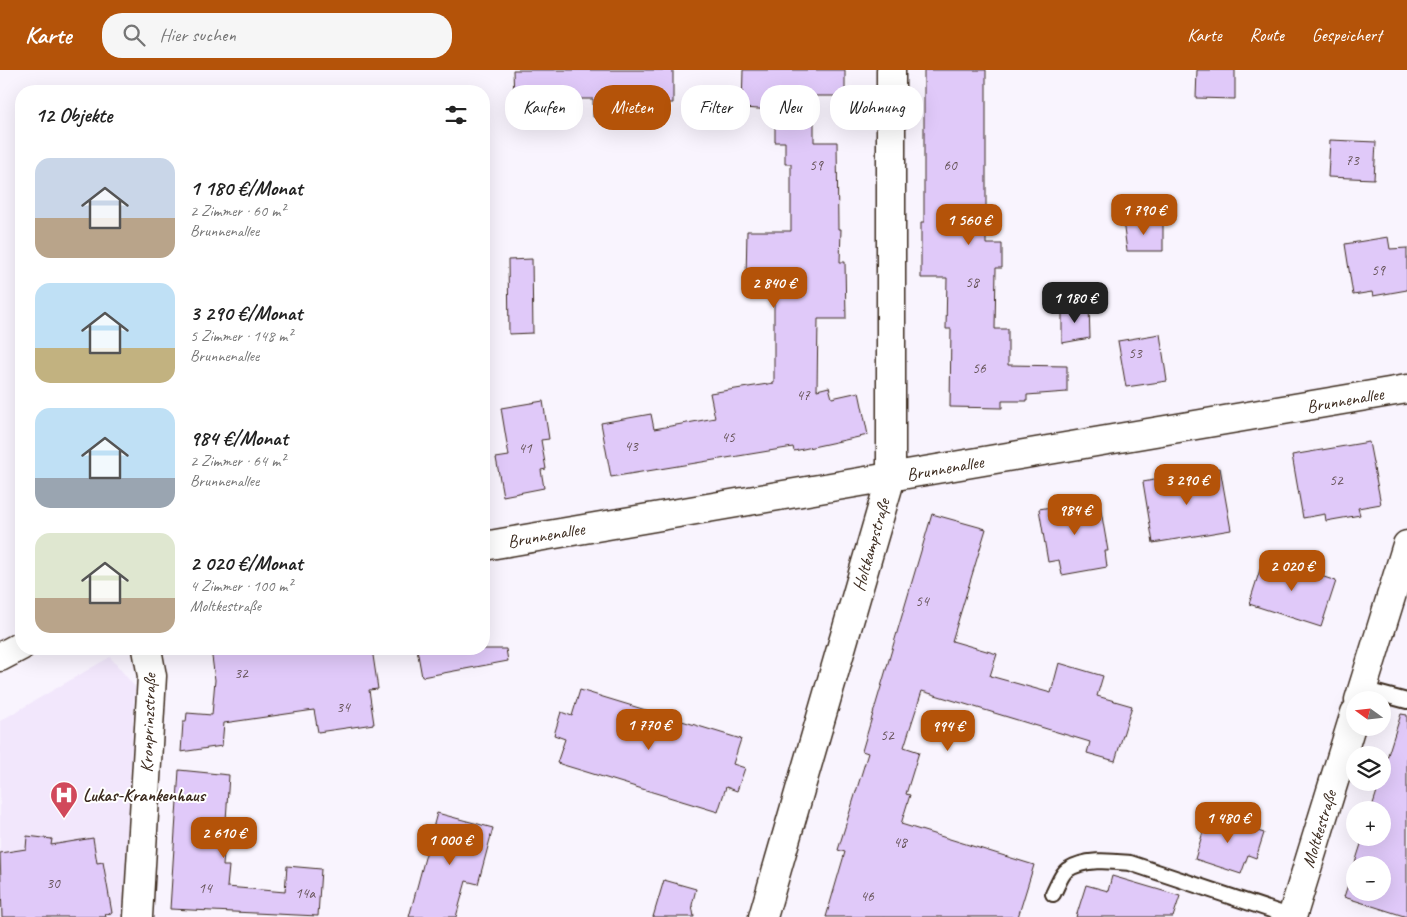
<!DOCTYPE html>
<html lang="de">
<meta charset="utf-8">
<style>
body{margin:0;font-family:Caveat,sans-serif;background:#f6f6f6;color:#222;height:100vh;display:flex;flex-direction:column;font-size:19px;white-space:nowrap}
*{box-sizing:border-box;margin:0}
p{font-size:16px;color:#767676}
.icon{flex:none;width:28px;height:28px;fill:none;stroke:currentColor;stroke-width:2;stroke-linecap:round;stroke-linejoin:round}
.map{position:relative;flex:1;overflow:hidden}
.sheet{position:absolute;left:15px;top:15px;width:475px;height:570px;display:flex;flex-direction:column;background:#fff;border-radius:20px;box-shadow:0 5px 20px #0002}
.sheet>*{flex:none}
.top-card{position:absolute;left:505px;top:15px;width:475px;height:45px;display:flex;gap:10px}
.needle{width:32px;rotate:285deg}
.buttons{position:absolute;left:1346px;top:621px;display:grid;gap:10px}
.buttons a{display:grid;place-items:center;width:45px;height:45px;border-radius:50%;background:#fff;box-shadow:0 5px 20px #0002;font-size:25px}
.price{position:absolute;translate:-50% -42px;padding:0 11px;border-radius:10px;background:#b45309;color:#fff;font-size:16px;line-height:32px;filter:drop-shadow(0 1px 2px #0008)}
.price::after{content:'';position:absolute;left:50%;top:30px;width:15px;height:11px;margin-left:-8px;background:inherit;clip-path:polygon(0 0,100% 0,50% 100%)}
.price.current{background:#222;color:#fff}
ul{padding:0;list-style:none}
li{display:flex;align-items:center;gap:15px;height:125px;padding:0 20px}
li span{display:grid;place-items:center;flex:none;width:140px;height:100px;border-radius:15px;color:#555}
li>.icon{margin-inline-start:auto}
span .icon{width:60px;height:60px;fill:#fffc;stroke-width:1}
li b{font-size:21px}
h2{display:flex;justify-content:space-between;align-items:center;height:60px;padding:0 20px;font-size:21px}
.pill{padding:0 18px;border-radius:20px;background:#fff;box-shadow:0 5px 20px #0002;font-size:18px;line-height:45px}
.pill.current{background:#b45309;color:#fff}
header{display:flex;align-items:center;gap:30px;box-sizing:border-box;height:70px;padding:0 25px;background:#b45309;color:#fff}
header strong{font-size:24px}
nav{display:flex;gap:28px;margin-inline-start:auto;font-size:18px}
.search{width:350px;height:45px;background:#f6f6f6;display:flex;align-items:center;gap:12px;box-sizing:border-box;padding:0 18px;border-radius:20px;color:#767676;font-size:19px}
.map>svg:first-child{display:block}
.built{fill:#f2e7fc}
.building{fill:#e0c9f9;stroke:#3b2a1e;fill-rule:evenodd}
.lines{fill:none;stroke-linecap:round;stroke-linejoin:round}
.lane-casing{stroke:#3b2a1e;stroke-width:18}
.street-casing{stroke:#3b2a1e;stroke-width:31}
.secondary-casing{stroke:#3b2a1e;stroke-width:31}
.lane{stroke:#fff;stroke-width:14}
.street{stroke:#fff;stroke-width:28}
.secondary{stroke:#fff;stroke-width:28}
.labels{text-anchor:middle;dominant-baseline:central;stroke-width:4;stroke-linejoin:round;paint-order:stroke}
.number-label{font-size:15px;fill:#645255}
.street-label{font-size:18px;fill:#3b2a1e;stroke:#fff}
.poi-label{font-size:18px;font-weight:bold;fill:#3b2a1e;stroke:#fff;text-anchor:start}
</style>
<header>
<strong>Karte</strong>
<div class="search"><svg class="icon" aria-label="search" viewBox="0 0 24 24"><circle cx="10" cy="10" r="6"/><path d="M15 15l6 6"/></svg>Hier suchen</div>
<nav><a>Karte</a><a>Route</a><a>Gespeichert</a></nav>
</header>
<div class="map">
<svg width="1407" height="847" viewBox="0 0 1407 847">
<rect width="100%" height="100%" fill="#f9f4fe"/>
<filter id="ink" filterUnits="userSpaceOnUse"><feTurbulence type="fractalNoise" baseFrequency=".02" numOctaves="2"/><feDisplacementMap in="SourceGraphic" scale="10" xChannelSelector="R" yChannelSelector="G"/><feConvolveMatrix kernelMatrix="1 2 1 2 8 2 1 2 1" color-interpolation-filters="sRGB"/></filter>
<g filter="url(#ink)">
<polygon class="built" points="110,587 135,617 123,847 0,847 0,651"/>
<g class="building">
<polygon points="513,0 673,0 673,33 636,33 636,46 593,47 593,29 514,29"/>
<polygon points="743,0 845,0 845,26 814,26 814,72 837,72 838,159 841,159 840,192 845,192 846,249 818,249 817,320 829,317 832,328 859,322 868,365 794,381 793,377 611,407 601,353 651,344 654,359 715,348 710,323 774,313 774,208 746,208 747,161 791,161 791,94 785,94 785,72 775,72 775,40 742,38"/>
<polygon points="924,0 986,0 986,174 1002,174 1002,198 996,198 995,259 1008,259 1008,295 1067,296 1067,322 1027,325 1027,331 1002,331 1002,338 950,337 951,259 946,259 947,208 921,208 921,152 924,152"/>
<polygon points="1197,0 1235,0 1235,29 1196,28"/>
<polygon points="1330,70 1376,72 1374,109 1328,107"/>
<polygon points="1123,151 1163,151 1163,181 1127,181"/>
<polygon points="1388,167 1390,179 1407,178 1407,220 1373,226 1372,222 1353,225 1345,174"/>
<polygon points="532,189 533,263 509,264 508,190"/>
<polygon points="1089,236 1090,268 1062,273 1062,237"/>
<polygon points="1160,264 1167,311 1126,317 1118,271"/>
<polygon points="543,331 549,369 541,370 546,399 541,400 544,418 503,426 496,388 509,386 501,338"/>
<polygon points="1369,372 1381,434 1358,438 1360,445 1326,451 1325,444 1303,448 1292,385"/>
<polygon points="1220,398 1231,460 1153,473 1143,412"/>
<polygon points="1099,429 1108,481 1105,481 1107,497 1062,505 1059,490 1048,492 1039,439"/>
<polygon points="932,444 986,459 952,571 997,584 990,606 1051,623 1059,593 1103,606 1097,626 1132,636 1115,691 1087,683 1090,672 922,621 904,677 919,682 906,724 910,725 901,754 1034,795 1018,847 826,847 845,782 838,780 868,683 862,681"/>
<polygon points="1264,487 1336,511 1321,557 1249,534"/>
<polygon points="211,579 372,579 378,619 369,620 374,654 318,662 314,640 224,653 222,676 181,682 183,652 186,652 187,643 212,645 215,610"/>
<polygon points="417,579 506,579 508,591 422,607"/>
<polygon points="580,620 741,669 733,694 745,698 737,721 726,717 718,742 557,693 565,669 554,665 561,642 572,646"/>
<path d="M1401,644L1407,645V847L1344,827L1363,768H1382V740H1371L1380,712H1382V704ZM1355,795H1382V822H1355Z"/>
<polygon points="179,700 229,705 223,796 229,796 227,817 285,822 287,796 321,799 318,846 170,839"/>
<polygon points="437,743 493,758 478,814 466,811 456,847 409,847"/>
<polygon points="1208,745 1264,763 1256,788 1248,785 1241,804 1195,789"/>
<polygon points="27,766 52,769 51,775 93,768 97,793 103,792 112,843 105,844 106,847 2,847 0,783 26,779"/>
<polygon points="1112,806 1180,826 1173,847 1076,847 1086,815 1108,821"/>
<polygon points="664,810 696,819 692,835 694,847 653,847"/>
</g>
<g class="lines">
<g class="lane-casing">
<g id="lane">
<polyline points="1362,619 1407,631"/>
<path d="M1053,824C1057,817 1061,804 1067,800C1085,788 1110,791 1130,793L1292,847"/>
</g>
</g>
<g class="street-casing">
<g id="street">
<polyline points="1359,630 1407,475"/>
<polyline points="138,847 152,606 147,579"/>
<polyline points="763,847 891,407 891,0"/>
<polyline points="1292,847 1355,643"/>
</g>
</g>
<g class="secondary-casing">
<g id="secondary">
<polyline points="484,476 1407,319"/>
<polyline points="0,587 21,576"/>
</g>
</g>
<use href="#lane" class="lane"/>
<use href="#street" class="street"/>
<use href="#secondary" class="secondary"/>
</g>
</g>
<defs>
<g id="hospital-pin" transform="scale(1.4375)"><path d="M0 17L-7.5 6A9.5 9.5 0 1 1 7.5 6Z" fill="#d1495b" stroke="#fff"/><path d="M-5-5h3v3.5h4V-5h3V5h-3V1.5h-4V5h-3Z" fill="#fff"/></g>
</defs>
<g fill-rule="evenodd">
<use href="#hospital-pin" x="64" y="725"/>
</g>
<g class="labels">
<g class="number-label">
<text x="1352" y="90">73</text>
<text x="816" y="95">59</text>
<text x="950" y="95">60</text>
<text x="1378" y="200">59</text>
<text x="972" y="212">58</text>
<text x="1135" y="283">53</text>
<text x="979" y="298">56</text>
<text x="803" y="325">47</text>
<text x="728" y="367">45</text>
<text x="631" y="376">43</text>
<text x="525" y="378">41</text>
<text x="1336" y="410">52</text>
<text x="922" y="531">54</text>
<text x="241" y="603">32</text>
<text x="343" y="637">34</text>
<text x="887" y="665">52</text>
<text x="900" y="772">48</text>
<text x="53" y="813">30</text>
<text x="205" y="818">14</text>
<text x="305" y="823">14a</text>
<text x="867" y="826">46</text>
</g>
<g class="street-label">
<text transform="translate(1345 330) rotate(-10)">Brunnenallee</text>
<text transform="translate(945 398) rotate(-10)">Brunnenallee</text>
<text transform="translate(546 465) rotate(-10)">Brunnenallee</text>
<text transform="translate(871 475) rotate(-74)">Holtkampstraße</text>
<text transform="translate(148 653) rotate(-88)">Kronprinzstraße</text>
<text transform="translate(1319 759) rotate(-73)">Moltkestraße</text>
</g>
<g class="poi-label">
<text x="83" y="725">Lukas-Krankenhaus</text>
</g>
</g>
</svg>
<div class="buttons">
<a><svg class="needle" viewBox="-14 -14 28 28"><path d="M0-13l5 13h-10z" fill="#e53935"/><path d="M0 13l5-13h-10z" fill="#767676"/></svg></a>
<a><svg class="icon" aria-label="layers" viewBox="0 0 24 24"><path d="M12 4l9 5-9 5-9-5zM3 14l9 5 9-5"/></svg></a>
<a>+</a>
<a>−</a>
</div>
<b class="price" style="left:1144px;top:166px">1 790 €</b>
<b class="price" style="left:969px;top:176px">1 560 €</b>
<b class="price" style="left:774px;top:239px">2 840 €</b>
<b class="price current" style="left:1075px;top:254px">1 180 €</b>
<b class="price" style="left:1187px;top:436px">3 290 €</b>
<b class="price" style="left:1075px;top:466px">984 €</b>
<b class="price" style="left:1292px;top:522px">2 020 €</b>
<b class="price" style="left:649px;top:681px">1 770 €</b>
<b class="price" style="left:948px;top:682px">994 €</b>
<b class="price" style="left:1228px;top:774px">1 480 €</b>
<b class="price" style="left:224px;top:789px">2 610 €</b>
<b class="price" style="left:450px;top:796px">1 000 €</b>
<div class="top-card">
<a class="pill">Kaufen</a>
<a class="pill current">Mieten</a>
<a class="pill">Filter</a>
<a class="pill">Neu</a>
<a class="pill">Wohnung</a>
</div>
<section class="sheet">
<h2>12 Objekte<svg class="icon" aria-label="filters" viewBox="0 0 24 24"><path d="M4 7h16M4 17h16"/><circle cx="9" cy="7" r="2"/><circle cx="15" cy="17" r="2"/></svg></h2>
<ul>
<li><span style="background:linear-gradient(#c9d6e8 60%,#b9a48a 0)"><svg class="icon" aria-label="home" viewBox="0 0 24 24"><path d="M3 11l9-7 9 7M6 9v11h12V9"/></svg></span><div><b>1 180 €/Monat</b><p>2 Zimmer · 60 m²</p><p>Brunnenallee</p></div></li>
<li><span style="background:linear-gradient(#bfe0f5 65%,#c2b280 0)"><svg class="icon" aria-label="home" viewBox="0 0 24 24"><path d="M3 11l9-7 9 7M6 9v11h12V9"/></svg></span><div><b>3 290 €/Monat</b><p>5 Zimmer · 148 m²</p><p>Brunnenallee</p></div></li>
<li><span style="background:linear-gradient(#bfe0f5 70%,#9aa5b1 0)"><svg class="icon" aria-label="home" viewBox="0 0 24 24"><path d="M3 11l9-7 9 7M6 9v11h12V9"/></svg></span><div><b>984 €/Monat</b><p>2 Zimmer · 64 m²</p><p>Brunnenallee</p></div></li>
<li><span style="background:linear-gradient(#dfe7d0 65%,#b9a48a 0)"><svg class="icon" aria-label="home" viewBox="0 0 24 24"><path d="M3 11l9-7 9 7M6 9v11h12V9"/></svg></span><div><b>2 020 €/Monat</b><p>4 Zimmer · 100 m²</p><p>Moltkestraße</p></div></li>
</ul>
</section>
</div>
